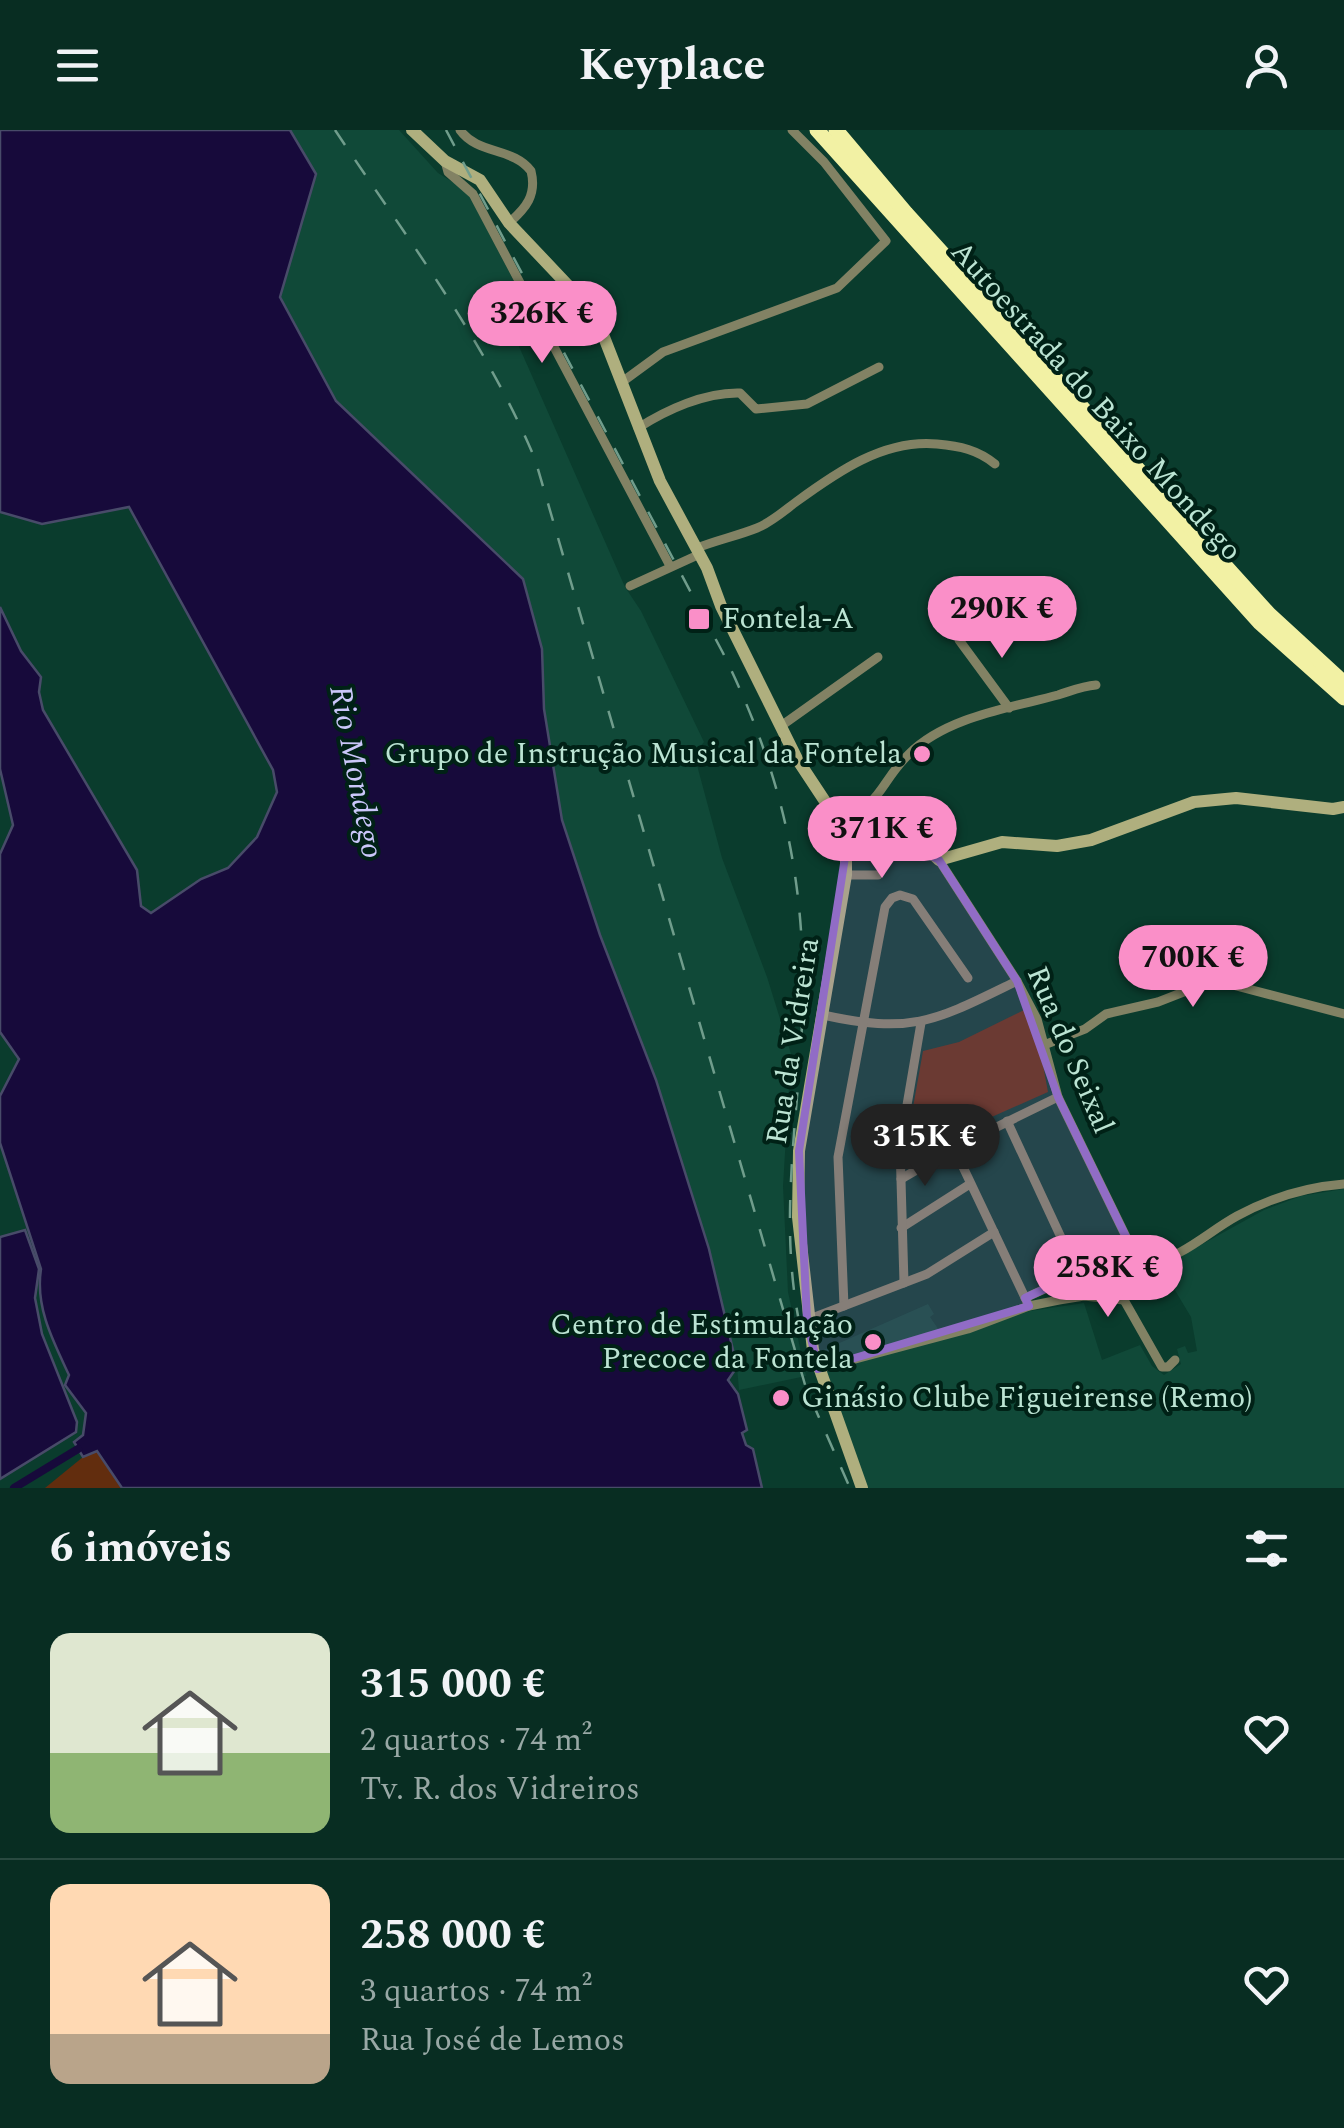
<!DOCTYPE html>
<html lang="pt">
<meta charset="utf-8">
<style>
body{margin:0;font-family:Spectral,serif;background:#11352a;color:#f1f3f6;height:100vh;display:flex;flex-direction:column;font-size:38px;white-space:nowrap}
*{box-sizing:border-box;margin:0}
p{font-size:32px;color:#98a8a5}
.icon{flex:none;width:55px;height:55px;fill:none;stroke:currentColor;stroke-width:2;stroke-linecap:round;stroke-linejoin:round}
.map{position:relative;height:1358px;overflow:hidden}
.details{display:flex;flex-direction:column;background:#082d22;flex:1}
.details>*{flex:none}
.price{position:absolute;translate:-50% -85px;padding:0 22px;border-radius:35px;background:#fa8fc8;color:#111;font-size:32px;line-height:65px;filter:drop-shadow(0 2px 5px #0008)}
.price::after{content:'';position:absolute;left:50%;top:60px;width:30px;height:22px;margin-left:-15px;background:inherit;clip-path:polygon(0 0,100% 0,50% 100%)}
.price.on{background:#222;color:#fff}
ul{padding:0;list-style:none}
li{display:flex;align-items:center;gap:30px;height:250px;padding:0 50px}
li+li{border-top:2px solid #294940}
li span{display:grid;place-items:center;flex:none;width:280px;height:200px;border-radius:20px;color:#555}
li>.icon{margin-inline-start:auto}
span .icon{width:120px;height:120px;fill:#fffc;stroke-width:1}
li b{font-size:42px}
h2{display:flex;justify-content:space-between;align-items:center;height:120px;padding:0 50px;font-size:42px}
header{display:flex;justify-content:space-between;align-items:center;height:130px;padding:0 50px;background:#082d22;font-size:45px;font-weight:700}
.map>svg:first-child{display:block}
.built{fill:#104938}
.green{fill:#622d0e}
.water{fill:#170a3b;stroke:#484b69;stroke-width:2.5}
.lines{fill:none;stroke-linecap:round;stroke-linejoin:round}
.canal{stroke:#170a3b;stroke-width:8}
.street{stroke:#828264;stroke-width:9}
.secondary{stroke:#afaf7e;stroke-width:12}
.highway{stroke:#f2f1a4;stroke-width:15}
.rail{stroke:#709d8c;stroke-width:2.5;stroke-dasharray:18 18;stroke-linecap:butt}
.marked{fill:#916cc6;fill-opacity:0.2;stroke:#916cc6;stroke-width:8;stroke-linejoin:round}
.poi-dot{fill:#fa8fc8;stroke:#002116;stroke-width:4}
.labels{text-anchor:middle;dominant-baseline:central;stroke-width:8;stroke-linejoin:round;paint-order:stroke}
.street-label{font-size:30px;fill:#bbe4d3;stroke:#002116}
.poi-label{font-size:30px;fill:#bbe4d3;stroke:#002116;text-anchor:start}
.water-label{font-size:32px;font-style:italic;fill:#cac7fa;stroke:#002116}
</style>
<header><svg class="icon" aria-label="menu" viewBox="0 0 24 24"><path d="M4 6h16M4 12h16M4 18h16"/></svg>Keyplace<svg class="icon" aria-label="person" viewBox="0 0 24 24"><circle cx="12" cy="8" r="4"/><path d="M4 21q1-7 8-7t8 7"/></svg></header>
<div class="map">
<svg width="1344" height="1358" viewBox="0 0 1344 1358">
<rect width="100%" height="100%" fill="#0a3c2d"/>
<g class="built">
<polygon points="290,0 399,0 438,43 467,61 518,159 510,196 625,457 641,481 704,612 694,624 722,728 767,847 791,924 783,1056 788,1162 806,1246 739,1260 737,1237 562,690 544,579 542,519 523,449 336,271 280,167 316,44"/>
<polygon points="1344,1059 1344,1358 866,1358 824,1242 1030,1181 1084,1173 1102,1230 1140,1215 1152,1236 1164,1245 1181,1234 1177,1219 1185,1216 1188,1223 1197,1221 1191,1187 1161,1137 1264,1080 1301,1066"/>
<polygon points="928,1174 934,1184 930,1187 941,1203 824,1232 819,1222"/>
</g>
<g class="green">
<polygon points="1026,879 1036,897 1048,962 967,998 906,1039 903,1034 923,921 959,912"/>
<polygon points="97,1320 122,1358 45,1358 83,1327"/>
</g>
<g class="water">
<path d="M0,0H290L316,44L280,167L336,271L523,449L542,519L544,579L562,690L600,805L656,950L709,1119L737,1237L728,1250L738,1264L747,1300L742,1303L746,1315L753,1319L762,1358H122L97,1321L83,1327L74,1312L83,1305L86,1283L65,1255L69,1245C53,1211 35,1177 41,1139L0,1013V966L19,929L0,902V724L13,695L0,639V477L21,521L41,547L39,562L43,580L137,740L141,776L151,783L201,749L228,738L257,707L277,662L273,640L129,377L42,394L0,382Z"/>
<polygon points="25,1100 39,1139 35,1168 42,1204 77,1292 76,1302 0,1349 0,1107"/>
</g>
<g class="lines">
<polyline class="canal" points="14,1358 78,1319"/>
<g class="street">
<path d="M460,0C478,25 513,17 531,41C537,65 526,78 509,93"/>
<polyline points="445,31 448,42 473,64 670,436"/>
<polyline points="622,252 663,222 837,158 886,111 824,32 792,0"/>
<path d="M638,298C666,280 705,262 740,263L756,279L807,274L879,237"/>
<path d="M697,418C717,410 737,406 757,398C770,393 784,381 796,372C837,342 884,309 937,314C960,316 978,320 995,334"/>
<polyline points="630,456 700,424"/>
<polyline points="959,510 1009,578"/>
<polyline points="781,596 878,527"/>
<path d="M838,691C885,673 878,654 909,624C946,587 1010,578 1058,565C1071,561 1082,556 1096,555"/>
<polyline points="939,730 1017,851 1037,889 1058,967 1132,1119 1146,1134"/>
<polyline points="846,745 878,745"/>
<path d="M823,885C914,905 937,890 1017,851"/>
<polyline points="1044,915 1085,899 1106,884 1158,872 1204,854 1225,853 1344,884"/>
<polyline points="1007,991 1078,1144"/>
<polyline points="954,1018 1029,1176"/>
<polyline points="901,1049 954,1018 1058,967"/>
<polyline points="901,1098 970,1054"/>
<path d="M1146,1134C1183,1128 1206,1103 1237,1086C1270,1068 1307,1057 1344,1054"/>
<polyline points="904,1153 900,1016 921,893"/>
<polyline points="1025,1168 1132,1119"/>
<polyline points="1124,1170 1162,1237 1168,1237 1175,1230"/>
<polyline points="844,1176 838,1027 885,777 892,768 900,765 913,769 968,848"/>
<polyline points="807,1190 927,1144 994,1102"/>
<polyline points="818,1239 968,1199 1029,1176 1059,1170 1084,1166 1124,1170 1146,1134"/>
</g>
<g class="secondary">
<polyline points="412,0 445,31 480,50 509,93 595,184 660,351 707,438 721,476 797,629 838,691 846,721 846,745 799,1021 798,1087 813,1220 862,1358"/>
<path d="M846,721C877,708 914,705 939,730L1002,712L1057,716L1091,710L1194,672L1236,668L1333,679L1344,677"/>
</g>
<g class="highway">
<polyline points="817,0 1260,493 1344,568"/>
<polyline points="836,0 906,83 1269,484 1344,553"/>
</g>
<g class="rail">
<path d="M335,0C406,107 485,210 535,329L806,1258L850,1358"/>
<path d="M446,0L723,523C787,653 810,769 801,914C795,1009 780,1102 800,1196"/>
</g>
</g>
<path class="marked" d="M905,711L939,730L1017,851L1058,967L1132,1119L1025,1168L1029,1176L818,1239L807,1190L799,1021L846,721Z"/>
<g class="poi-dot">
<rect x="687" y="477" width="24" height="24" rx="5"/>
<circle cx="922" cy="624" r="10"/>
<circle cx="873" cy="1212" r="10"/>
<circle cx="781" cy="1268" r="10"/>
</g>
<g class="labels">
<g class="street-label">
<text transform="translate(1096 271) rotate(48)">Autoestrada do Baixo Mondego</text>
<text transform="translate(793 911) rotate(-81)">Rua da Vidreira</text>
<text transform="translate(1070 920) rotate(67)">Rua do Seixal</text>
</g>
<g class="poi-label">
<text x="722" y="489">Fontela-A</text>
<text x="902" y="624" text-anchor="end">Grupo de Instrução Musical da Fontela</text>
<text x="853" y="1195" text-anchor="end">Centro de Estimulação<tspan x="853" dy="34">Precoce da Fontela</tspan></text>
<text x="801" y="1268">Ginásio Clube Figueirense (Remo)</text>
</g>
<g class="water-label">
<text transform="translate(356 642) rotate(79)">Rio Mondego</text>
</g>
</g>
</svg>
<b class="price" style="left:542px;top:236px">326K €</b>
<b class="price" style="left:1002px;top:531px">290K €</b>
<b class="price" style="left:882px;top:751px">371K €</b>
<b class="price" style="left:1193px;top:880px">700K €</b>
<b class="price on" style="left:925px;top:1059px">315K €</b>
<b class="price" style="left:1108px;top:1190px">258K €</b>
</div>
<section class="details">
<h2>6 imóveis<svg class="icon" aria-label="filters" viewBox="0 0 24 24"><path d="M4 7h16M4 17h16"/><circle cx="9" cy="7" r="2"/><circle cx="15" cy="17" r="2"/></svg></h2>
<ul>
<li><span style="background:linear-gradient(#dfe7d0 60%,#8fb573 0)"><svg class="icon" aria-label="home" viewBox="0 0 24 24"><path d="M3 11l9-7 9 7M6 9v11h12V9"/></svg></span><div><b>315 000 €</b><p>2 quartos · 74 m²</p><p>Tv. R. dos Vidreiros</p></div><svg class="icon" aria-label="heart" viewBox="0 0 24 24"><path d="M12 20l-8-8c-3-5 5-10 8-4 3-6 11-1 8 4z"/></svg></li>
<li><span style="background:linear-gradient(#ffd9b3 75%,#b9a48a 0)"><svg class="icon" aria-label="home" viewBox="0 0 24 24"><path d="M3 11l9-7 9 7M6 9v11h12V9"/></svg></span><div><b>258 000 €</b><p>3 quartos · 74 m²</p><p>Rua José de Lemos</p></div><svg class="icon" aria-label="heart" viewBox="0 0 24 24"><path d="M12 20l-8-8c-3-5 5-10 8-4 3-6 11-1 8 4z"/></svg></li>
</ul>
</section>
